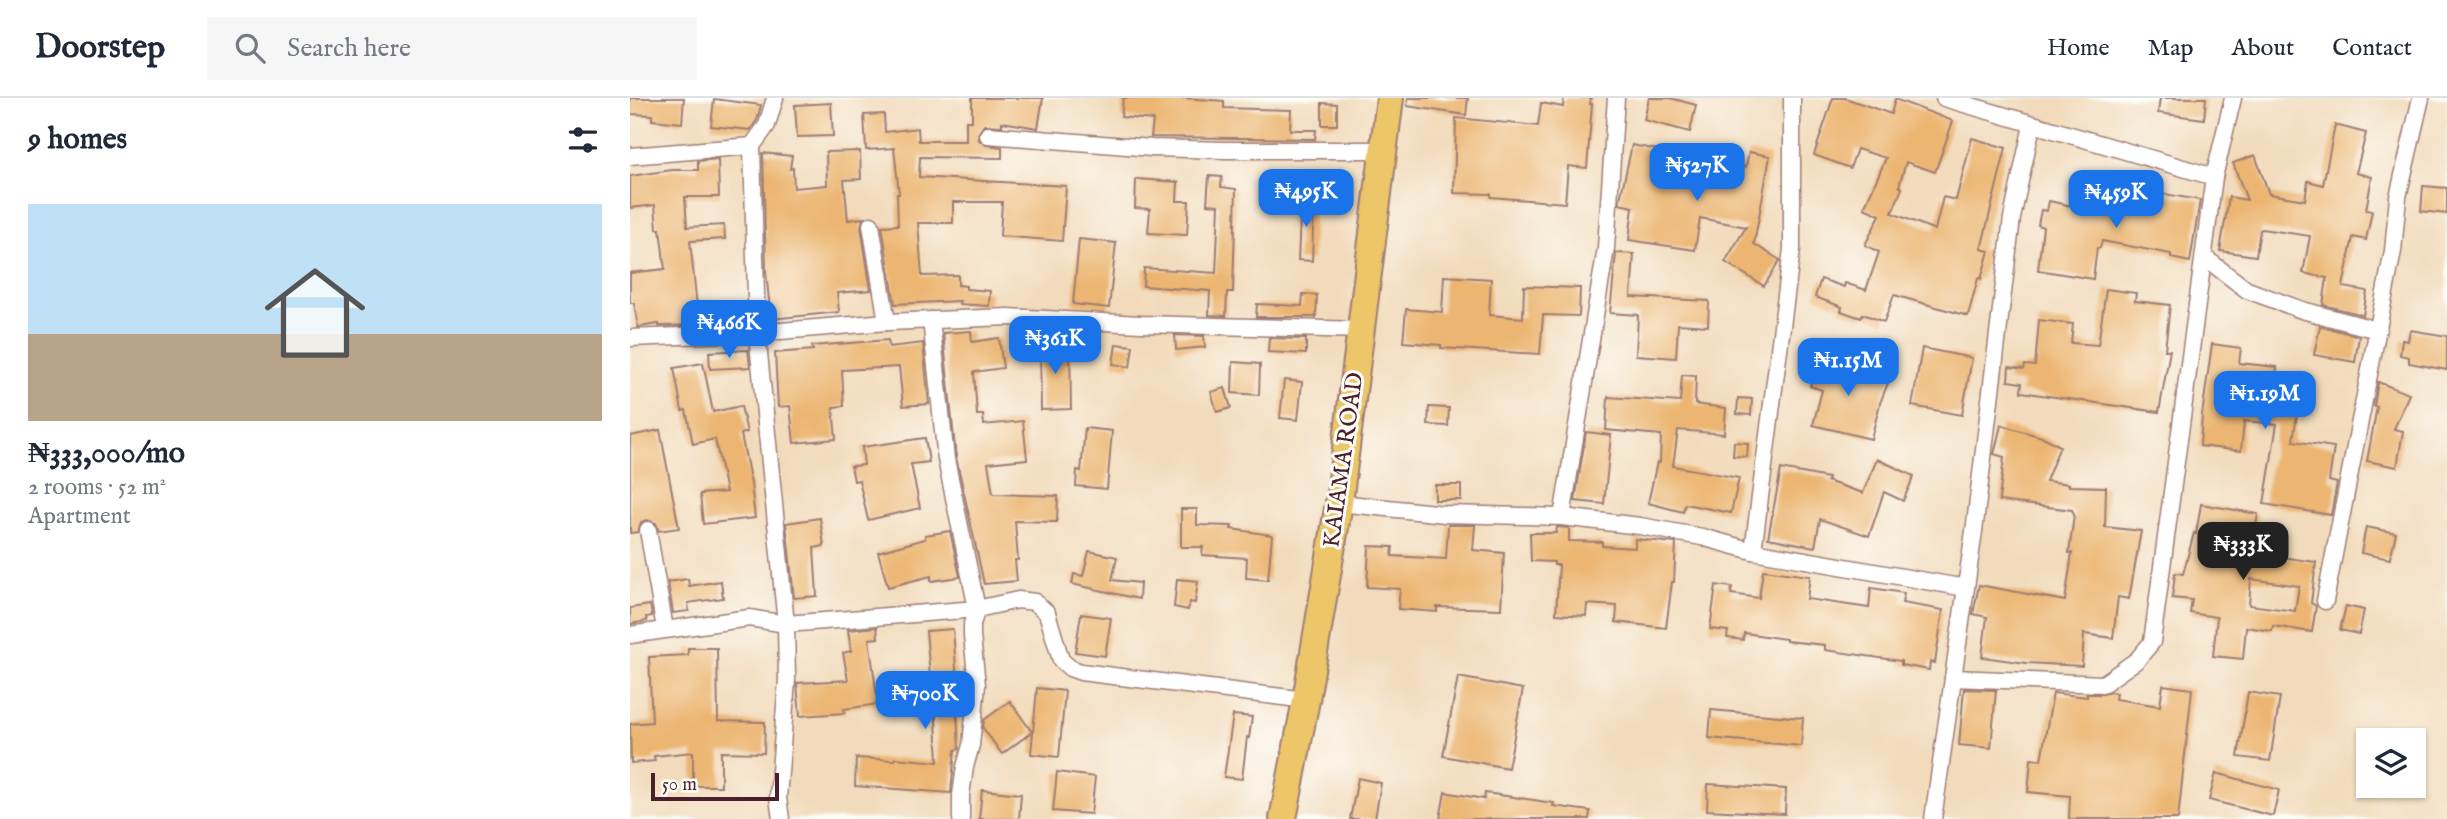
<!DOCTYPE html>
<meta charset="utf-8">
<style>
body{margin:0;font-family:"IM FELL English",serif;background:#f6f6f7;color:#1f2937;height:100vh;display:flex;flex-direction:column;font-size:26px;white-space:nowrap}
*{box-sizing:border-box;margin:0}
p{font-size:23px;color:#747a83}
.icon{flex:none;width:38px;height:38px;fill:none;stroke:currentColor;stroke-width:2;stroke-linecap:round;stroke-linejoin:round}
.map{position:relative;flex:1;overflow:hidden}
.sheet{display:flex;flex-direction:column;background:#fff;width:630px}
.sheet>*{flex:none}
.buttons{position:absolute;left:1726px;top:630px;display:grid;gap:14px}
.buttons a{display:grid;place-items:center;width:70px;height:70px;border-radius:0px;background:#fff;box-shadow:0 2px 5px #0004;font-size:35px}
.scale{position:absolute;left:21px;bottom:18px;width:128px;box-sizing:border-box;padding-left:7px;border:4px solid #4a1f2b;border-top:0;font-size:19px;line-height:24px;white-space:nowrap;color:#4a1f2b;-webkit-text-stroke:5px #fdfcf7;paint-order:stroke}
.price{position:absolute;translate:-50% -60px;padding:0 16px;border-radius:14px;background:#1a73e8;color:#fff;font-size:23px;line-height:46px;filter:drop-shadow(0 2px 4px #0008)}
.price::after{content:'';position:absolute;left:50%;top:42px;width:21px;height:16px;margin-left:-10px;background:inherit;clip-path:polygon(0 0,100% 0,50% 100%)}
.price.current{background:#222;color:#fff}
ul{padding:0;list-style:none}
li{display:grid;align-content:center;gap:14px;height:371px;padding:0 28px}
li+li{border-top:2px solid #e0e1e3}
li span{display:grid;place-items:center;height:217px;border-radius:0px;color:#555}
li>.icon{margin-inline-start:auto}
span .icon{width:126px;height:126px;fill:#fffc;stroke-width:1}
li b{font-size:30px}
h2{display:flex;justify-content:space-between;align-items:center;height:84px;padding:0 28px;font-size:30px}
header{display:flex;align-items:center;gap:42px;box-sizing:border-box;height:98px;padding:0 35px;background:#fff;border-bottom:2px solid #e0e1e3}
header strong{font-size:33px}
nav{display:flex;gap:38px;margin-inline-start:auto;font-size:24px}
.search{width:490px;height:63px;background:#f6f6f7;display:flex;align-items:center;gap:18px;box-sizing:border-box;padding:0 24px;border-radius:0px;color:#747a83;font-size:26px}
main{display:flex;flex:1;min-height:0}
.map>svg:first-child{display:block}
.building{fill:#ecb672;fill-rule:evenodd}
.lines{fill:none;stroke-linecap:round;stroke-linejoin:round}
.minor-casing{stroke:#9e7d74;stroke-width:19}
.trunk-casing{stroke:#9e7d74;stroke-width:30}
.minor{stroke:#fff;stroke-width:16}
.trunk{stroke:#ecc669;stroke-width:26}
.labels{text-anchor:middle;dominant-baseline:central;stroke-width:6;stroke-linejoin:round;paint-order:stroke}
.street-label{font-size:24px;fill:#4a1f2b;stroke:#fdfcf7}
</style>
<header>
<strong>Doorstep</strong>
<div class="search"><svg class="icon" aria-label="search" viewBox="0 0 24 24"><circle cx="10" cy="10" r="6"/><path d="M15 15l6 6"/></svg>Search here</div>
<nav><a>Home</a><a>Map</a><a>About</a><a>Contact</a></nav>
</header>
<main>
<section class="sheet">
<h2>9 homes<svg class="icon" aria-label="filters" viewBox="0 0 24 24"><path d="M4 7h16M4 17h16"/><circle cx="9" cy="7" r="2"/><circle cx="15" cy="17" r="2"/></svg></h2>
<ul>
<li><span style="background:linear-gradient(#bfe0f5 60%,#b9a48a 0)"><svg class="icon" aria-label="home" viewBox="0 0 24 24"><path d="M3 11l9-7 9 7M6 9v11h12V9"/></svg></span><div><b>₦333,000/mo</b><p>2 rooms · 52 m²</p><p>Apartment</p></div></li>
</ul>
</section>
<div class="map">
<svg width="1817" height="721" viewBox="0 0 1817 721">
<rect width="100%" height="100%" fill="#fdfcf7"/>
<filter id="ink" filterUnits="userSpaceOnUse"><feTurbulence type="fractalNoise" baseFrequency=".0143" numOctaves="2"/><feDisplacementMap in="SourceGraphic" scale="14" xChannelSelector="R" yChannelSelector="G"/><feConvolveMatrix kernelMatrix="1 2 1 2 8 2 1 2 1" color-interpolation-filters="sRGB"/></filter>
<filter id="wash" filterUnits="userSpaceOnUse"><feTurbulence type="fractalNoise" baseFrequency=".00686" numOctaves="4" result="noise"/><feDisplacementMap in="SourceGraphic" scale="28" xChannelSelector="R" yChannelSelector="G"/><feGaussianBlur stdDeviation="1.57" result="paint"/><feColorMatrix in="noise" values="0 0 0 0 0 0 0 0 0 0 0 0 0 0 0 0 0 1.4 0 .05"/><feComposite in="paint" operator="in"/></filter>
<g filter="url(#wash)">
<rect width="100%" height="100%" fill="#f2dbbc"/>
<g id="blocks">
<g class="building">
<polygon points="0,0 54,0 52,25 22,22 22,17 0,16"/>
<polygon points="342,0 413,0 408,30 372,24 372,28 354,27 348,36 349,42 356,47 372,49 372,60 290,59 289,79 436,88 432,143 370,138 372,104 323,104 323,125 288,125 292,178 328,177 328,187 336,188 336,191 360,193 359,208 329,206 330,203 265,206 252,128 268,127 267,96 269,96 264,50 236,52 234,17 254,16 255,34 288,30 289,43 336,43 336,23 342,23"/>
<polygon points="493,0 552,0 594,3 594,10 661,12 660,32 686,32 685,41 521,39 523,22 491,19"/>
<polygon points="778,0 838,0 836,17 777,8"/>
<polygon points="934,0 961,0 960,6 962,6 957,70 938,68 935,105 861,99 861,96 824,95 826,20 908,28 911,5 933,9"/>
<polygon points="1019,0 1040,0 1066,7 1060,34 1014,22"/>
<polygon points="1203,0 1215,0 1261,16 1265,1 1323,23 1305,74 1276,64 1269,88 1272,90 1262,115 1305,132 1313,99 1326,102 1342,40 1376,50 1351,151 1359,153 1351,181 1348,180 1338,218 1264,197 1254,224 1233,216 1231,220 1211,213 1212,209 1185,199 1191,181 1214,189 1215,185 1236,192 1249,154 1235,147 1250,117 1234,110 1256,60 1227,51 1220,70 1184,57"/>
<polygon points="1530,0 1576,0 1574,21 1528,15"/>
<polygon points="84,1 131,7 127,22 120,32 81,28"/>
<polygon points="201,5 203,38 167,39 165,7"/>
<polygon points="692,5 707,6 707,27 692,27"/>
<polygon points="1705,27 1736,35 1726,75 1742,79 1736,112 1742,113 1736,142 1723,139 1713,189 1737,193 1733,217 1693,207 1697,180 1673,175 1680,138 1632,131 1630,132 1626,158 1590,153 1599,99 1617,102 1603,65 1625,57 1639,96 1675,102 1678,83 1693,87"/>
<polygon points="1002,47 1116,69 1119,54 1140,58 1124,146 1150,162 1134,188 1095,164 1116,129 1070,120 1065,152 999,142 1003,109 989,106"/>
<polygon points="230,53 231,81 214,82 218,122 233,120 231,129 241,192 207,195 209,214 141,221 136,174 133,55 162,58 160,71 163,70 164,90 197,87 196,54"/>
<polygon points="88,61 89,99 55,99 57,129 94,127 95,141 60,143 69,227 29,228 29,226 8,229 4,205 0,205 0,175 35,171 30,131 27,131 25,107 0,110 0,78 42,72 68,72 68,63"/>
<polygon points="579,78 592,79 591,89 606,91 603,194 597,194 596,218 579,217 580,193 513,188 514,170 586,175 589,107 577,106"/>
<polygon points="506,81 548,84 547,103 559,103 557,137 518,135 520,111 505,110"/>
<polygon points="1486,88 1570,102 1560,164 1541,160 1541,156 1472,143 1470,150 1467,150 1463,181 1408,172 1413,129 1408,127 1411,112 1417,113 1419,103 1451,110 1452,106 1482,112"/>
<polygon points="1793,88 1817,90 1817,116 1791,113"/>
<polygon points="671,99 684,99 682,163 668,162"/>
<polygon points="449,141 486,145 479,210 443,206"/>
<polygon points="986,155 1004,156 1001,199 1079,203 1078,228 1048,226 1046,260 1006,257 1008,217 980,215"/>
<polygon points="814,178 861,181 859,217 893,220 894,188 950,190 949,218 913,217 910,256 811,250 811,247 773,244 776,211 812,214"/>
<polygon points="1476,191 1506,195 1505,203 1540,207 1535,252 1540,252 1529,314 1391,294 1392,285 1378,283 1379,269 1394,271 1395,267 1405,268 1409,222 1443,226 1441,245 1468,247"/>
<polygon points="673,196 687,197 686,219 626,219 627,206 672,208"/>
<polygon points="1690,228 1729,238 1725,264 1684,257"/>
<polygon points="1780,232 1817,238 1817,272 1779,265 1779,259 1770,257 1772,242 1778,243"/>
<polygon points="341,233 342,244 369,240 373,270 344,274 347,317 353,317 354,327 393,323 397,361 358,365 363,396 428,398 427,424 385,423 388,462 385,462 387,483 354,486 326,359 313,235"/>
<polygon points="545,237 574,238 575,249 546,252"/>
<polygon points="639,240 676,241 676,256 638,254"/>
<polygon points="258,242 259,249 293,245 299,306 273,308 269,269 212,272 214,308 203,309 206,341 164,345 160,308 148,309 145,255 183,252 182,248"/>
<polygon points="410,245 440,245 441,311 411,312"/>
<polygon points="486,246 503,248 500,269 483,266"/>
<polygon points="1582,246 1611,250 1609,265 1647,269 1645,295 1663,298 1660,315 1667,316 1663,343 1704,349 1699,383 1707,385 1701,417 1634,406 1647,326 1614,323 1611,353 1570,348 1572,317"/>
<polygon points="1292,250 1342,260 1332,317 1282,308"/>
<polygon points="118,252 120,269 80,271 79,254"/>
<polygon points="1189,258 1260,280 1250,305 1241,341 1183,327 1192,292 1180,288"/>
<polygon points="603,264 630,266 629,297 602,295"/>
<polygon points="73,265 83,314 111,308 117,334 111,336 121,386 125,420 73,426 70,396 96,394 85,341 63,346 56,312 52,313 44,270"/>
<polygon points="1052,277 1066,278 1065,306 1096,310 1094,336 1048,332 1043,368 1109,380 1101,415 1055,406 1053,414 1018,405 1027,364 1030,365 1031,337 976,332 978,299 1050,304"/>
<polygon points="654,282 672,284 668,322 650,320"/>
<polygon points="1748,284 1779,296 1764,331 1773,333 1767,369 1737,363 1747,309 1744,308"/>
<polygon points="595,290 601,310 587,314 581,294"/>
<polygon points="1108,300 1122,301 1121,317 1107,316"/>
<polygon points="799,309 819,310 818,328 798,327"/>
<polygon points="1371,327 1415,340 1430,348 1416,383 1439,386 1439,388 1476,389 1475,429 1511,433 1499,501 1488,499 1483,540 1454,536 1452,568 1396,565 1352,559 1357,519 1343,516 1349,487 1435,503 1442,455 1439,455 1444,417 1442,412 1369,403 1374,359 1364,356"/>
<polygon points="455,330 482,333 477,391 446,388 447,372 451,373"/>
<polygon points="30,332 49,430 29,433 26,425 17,422 11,424 8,434 0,435 0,338"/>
<polygon points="956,334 981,337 974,406 945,403"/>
<polygon points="295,340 299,364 281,366 290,410 238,422 229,382 224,383 221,368 234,367 232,349"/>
<polygon points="1104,344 1118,345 1117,359 1103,358"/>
<polygon points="1247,361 1284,378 1273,403 1254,394 1239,438 1190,421 1185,449 1138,440 1151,371 1198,380 1197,383 1233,395"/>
<rect x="805" y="387" width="26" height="15"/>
<path d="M1571,406L1628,416L1622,450L1626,451L1625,455L1686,464L1681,505L1686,508L1682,534L1643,528L1642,533L1616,529L1613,561L1583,558L1587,519L1560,515L1562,502L1542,500L1545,475L1553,476L1564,435L1566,436ZM1621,481L1669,488L1665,513L1619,507Z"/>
<polygon points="551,411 567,411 567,427 602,428 601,431 642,437 638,482 616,480 617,460 572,457 573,449 551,449"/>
<polygon points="190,420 194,448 184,450 187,498 164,500 156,425"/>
<polygon points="818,427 845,427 843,452 874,455 871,511 807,509 807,514 768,511 770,491 737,489 739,448 763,449 762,458 816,461"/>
<polygon points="927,429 939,430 939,443 972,444 972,448 1005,450 1005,441 1046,445 1044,484 1042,484 1036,530 986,524 987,508 957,506 956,518 926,516 929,467 924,467 924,464 901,463 900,435 926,435"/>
<polygon points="1736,429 1766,435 1760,461 1731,455"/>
<polygon points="320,433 330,479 301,483 301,478 258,489 248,454 295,441 295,437"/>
<polygon points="459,453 487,459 482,482 510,485 509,501 442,486 444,476 453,478"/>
<polygon points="1133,472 1180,478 1177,501 1239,510 1241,490 1274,495 1272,505 1313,512 1305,565 1300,564 1299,572 1271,567 1271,563 1195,552 1195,547 1156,543 1156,541 1114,535 1113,542 1097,540 1098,533 1080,531 1086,487 1102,489 1101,496 1129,500"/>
<polygon points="58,481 59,488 91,483 93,500 58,505 59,513 43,515 38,484"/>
<polygon points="547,481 568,483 565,505 560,504 558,512 544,509"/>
<polygon points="20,507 22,518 16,519 17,523 0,526 0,510"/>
<polygon points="1716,508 1734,512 1729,536 1710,532"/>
<polygon points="451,516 481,520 475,558 445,554"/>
<polygon points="247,529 248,540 239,541 248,606 214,611 215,615 170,618 167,585 218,582 213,555 221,553 218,532"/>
<polygon points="323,531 328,597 326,594 329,651 325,652 321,695 225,688 226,660 265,662 265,660 308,664 305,600 302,600 296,533"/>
<polygon points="58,550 87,550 88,623 135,624 134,655 91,654 91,688 63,688 63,654 24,658 25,663 1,665 0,626 22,624 19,559 58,557"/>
<polygon points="828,579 893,591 878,670 813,658"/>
<polygon points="1533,587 1562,591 1548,721 1439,721 1440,698 1398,694 1401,661 1411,662 1423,595 1457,599 1457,596 1473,596 1480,594 1486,595 1485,601 1530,608"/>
<polygon points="407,590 435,593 429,659 401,656"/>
<polygon points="1334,591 1366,592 1361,650 1329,647"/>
<polygon points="1618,594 1650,599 1640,663 1608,659"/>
<polygon points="380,603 402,634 372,656 353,630 354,622"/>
<polygon points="1081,612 1173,620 1171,648 1079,640"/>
<polygon points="603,617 622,619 619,640 617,639 612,681 594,679"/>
<polygon points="427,674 465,679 461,716 423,713"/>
<polygon points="1586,675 1649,692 1643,718 1579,702"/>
<polygon points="728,680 751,685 745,721 720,721"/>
<polygon points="1078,686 1156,691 1155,716 1077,712"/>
<polygon points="352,692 391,696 389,721 349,721"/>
<polygon points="815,694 854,701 855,695 924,705 923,708 960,713 959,721 810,721"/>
</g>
</g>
</g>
<g filter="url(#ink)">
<use href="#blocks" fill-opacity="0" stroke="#9e7d74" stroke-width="2"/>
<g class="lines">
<g class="minor-casing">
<g id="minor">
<polyline points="145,0 137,27 122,48 127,235 156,526 157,582 148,700 151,721"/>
<polyline points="1314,0 1584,79"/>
<polyline points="358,37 522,50 594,52 754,52"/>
<polyline points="0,58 122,48"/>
<polyline points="241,127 257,224"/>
<polyline points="1574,159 1617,192 1672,212 1747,232"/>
<polyline points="301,222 316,361 347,511 342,526 342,538 347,587 341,647 335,669 331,697 331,721"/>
<polyline points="0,240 127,235 257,224 378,219 511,226 731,232"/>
<polyline points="709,405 815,416 932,419 1010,428 1072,439 1123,453 1336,490"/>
<polyline points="932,419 976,150 986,0"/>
<polyline points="18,432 35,531"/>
<polyline points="1123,453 1162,151 1162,0"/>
<polyline points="1695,503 1763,153 1768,99 1791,0"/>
<polyline points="0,537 119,520 156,526 347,511 388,502 405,504 417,515 431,562 440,570 451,574 676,602"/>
<polyline points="1323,580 1473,586 1507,562 1522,544 1584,79 1603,0"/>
<polyline points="1303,721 1345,426 1382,120 1402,27"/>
</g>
</g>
<g class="trunk-casing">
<polyline id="trunk" points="653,721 676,602 709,405 760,0"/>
</g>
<use href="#minor" class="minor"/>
<use href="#trunk" class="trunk"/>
</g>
</g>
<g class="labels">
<g class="street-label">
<text transform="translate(714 362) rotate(-82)">KAIAMA ROAD</text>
</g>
</g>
</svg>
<div class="buttons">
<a><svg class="icon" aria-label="layers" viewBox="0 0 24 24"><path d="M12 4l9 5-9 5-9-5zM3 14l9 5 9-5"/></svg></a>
</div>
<div class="scale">50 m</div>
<b class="price" style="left:1067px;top:105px">₦527K</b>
<b class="price" style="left:676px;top:131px">₦495K</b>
<b class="price" style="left:1486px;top:132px">₦459K</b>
<b class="price" style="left:99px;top:262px">₦466K</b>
<b class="price" style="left:425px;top:278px">₦361K</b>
<b class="price" style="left:1218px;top:300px">₦1.15M</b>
<b class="price" style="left:1635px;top:333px">₦1.19M</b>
<b class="price current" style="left:1613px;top:484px">₦333K</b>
<b class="price" style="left:295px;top:633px">₦700K</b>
</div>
</main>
